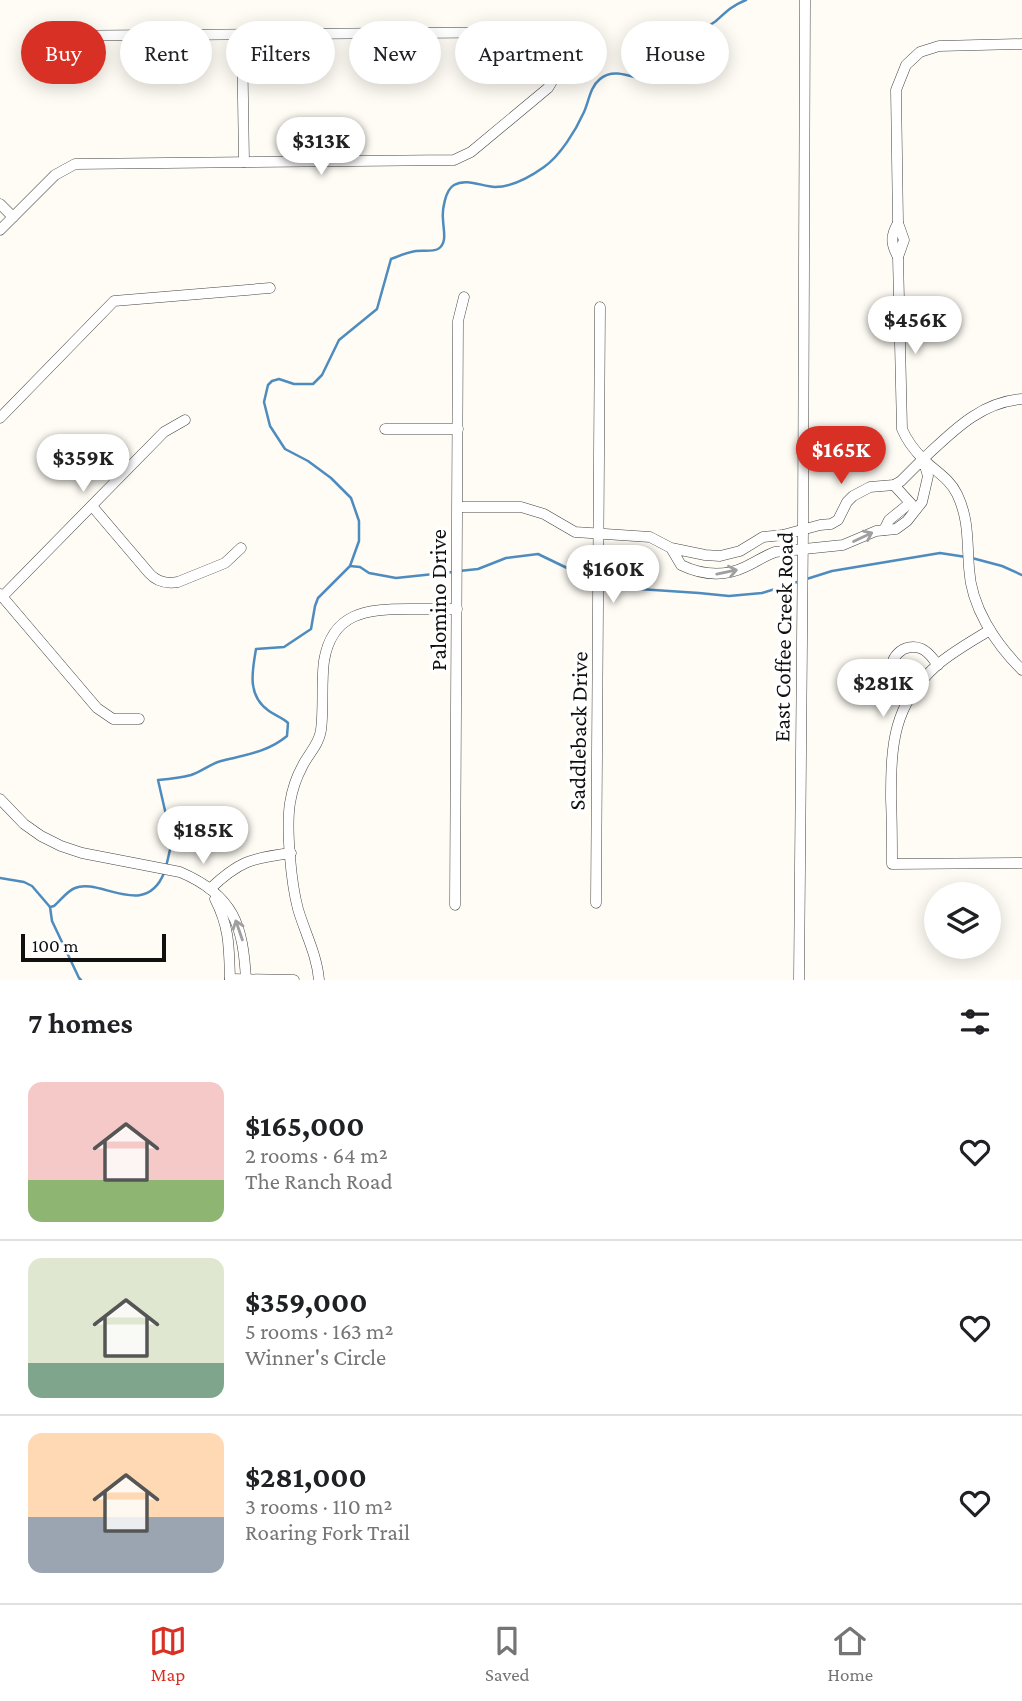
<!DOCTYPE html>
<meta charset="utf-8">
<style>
body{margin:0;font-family:"Crimson Pro",serif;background:#f2f2f2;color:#202124;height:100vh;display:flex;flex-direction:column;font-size:26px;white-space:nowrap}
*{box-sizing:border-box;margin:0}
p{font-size:23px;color:#757577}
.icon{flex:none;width:38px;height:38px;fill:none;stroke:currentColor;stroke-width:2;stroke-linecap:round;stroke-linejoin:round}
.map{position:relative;height:980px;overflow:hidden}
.side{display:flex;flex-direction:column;background:#fff;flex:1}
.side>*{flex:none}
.hud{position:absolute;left:21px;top:21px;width:980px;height:63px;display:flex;gap:14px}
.buttons{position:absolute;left:924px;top:882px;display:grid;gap:14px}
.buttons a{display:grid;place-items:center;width:77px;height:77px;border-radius:50%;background:#fff;box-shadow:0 4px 18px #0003;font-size:35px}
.scale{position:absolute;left:21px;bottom:18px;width:145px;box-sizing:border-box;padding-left:7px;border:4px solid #101010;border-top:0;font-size:19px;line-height:24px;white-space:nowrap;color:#101010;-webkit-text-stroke:5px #fff;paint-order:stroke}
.price{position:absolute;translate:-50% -60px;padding:0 16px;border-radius:24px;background:#fff;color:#222;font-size:23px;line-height:46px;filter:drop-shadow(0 2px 4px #0008)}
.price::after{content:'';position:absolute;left:50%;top:42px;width:21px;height:16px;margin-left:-10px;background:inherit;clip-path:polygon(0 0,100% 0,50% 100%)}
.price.selected{background:#d93025;color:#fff}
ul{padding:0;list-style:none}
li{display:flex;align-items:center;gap:21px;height:175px;padding:0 28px}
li+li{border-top:2px solid #e0e0e0}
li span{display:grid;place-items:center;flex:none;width:196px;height:140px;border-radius:14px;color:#555}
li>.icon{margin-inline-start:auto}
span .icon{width:84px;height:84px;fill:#fffc;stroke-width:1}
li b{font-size:30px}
h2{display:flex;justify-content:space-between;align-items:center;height:84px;padding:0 28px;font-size:30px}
.pill{padding:0 24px;border-radius:32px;background:#fff;box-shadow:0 4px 18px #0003;font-size:24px;line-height:63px}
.pill.selected{background:#d93025;color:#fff}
.tab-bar{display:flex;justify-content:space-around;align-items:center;height:98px;border-top:2px solid #e0e0e0;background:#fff;font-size:19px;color:#757577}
.tab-bar a{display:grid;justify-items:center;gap:4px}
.tab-bar .selected{color:#d93025}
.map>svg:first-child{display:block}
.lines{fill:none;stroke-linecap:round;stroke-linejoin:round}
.stream{stroke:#4e8bbe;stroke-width:2.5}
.minor-casing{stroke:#434343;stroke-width:11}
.minor{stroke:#fff;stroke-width:10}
.oneway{stroke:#9f9f9f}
.labels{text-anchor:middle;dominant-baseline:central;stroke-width:7;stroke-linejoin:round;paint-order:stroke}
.street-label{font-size:23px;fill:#101010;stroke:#fff}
</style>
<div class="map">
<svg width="1022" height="980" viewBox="0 0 1022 980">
<rect width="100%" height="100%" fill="#fefcf4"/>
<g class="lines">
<g class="stream">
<polyline points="972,558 1002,566 1022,575"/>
<polyline points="350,566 360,567 369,573 396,578 453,572"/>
<polyline points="459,571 478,569 506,558 538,554 594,581"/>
<polyline points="600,584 624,588 699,593 729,596 762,593 832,571 940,553 966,557"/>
<path d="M166,867L172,841L158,780C169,779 180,778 191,775C201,772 210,764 221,761C245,755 268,752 287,736L288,723C282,717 276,716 269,711C247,696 252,672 256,649L284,647L311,629L315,606L318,598L350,566L359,541V521L351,498L331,478L308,461L285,449L270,426L264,402L268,385L272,381L279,379L294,384H313L322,375L339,340L377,309L391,259C399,256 408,252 416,251C423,250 432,252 438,249C448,243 443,229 443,219C442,211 445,190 454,185C466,178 481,186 495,187C512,187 530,177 544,167C560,156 576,130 584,112C589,101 590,87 600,79C620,62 649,91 672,79C687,70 689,47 700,34C704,28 710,25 716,21C726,12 733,5 746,0"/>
<polyline points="0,878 24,882 32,886 50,907 52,921 79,978 81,980"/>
<path d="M50,907L54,906C60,901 67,891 75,888C99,877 145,920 164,873"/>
</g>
<g class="minor-casing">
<g id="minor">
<polyline points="242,35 244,162"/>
<path d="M1022,44L939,46L920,52L906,65L896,90L898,223L904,240L898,257L902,429C907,441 915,451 924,460C935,471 950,479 957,494C969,519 967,541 969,568C971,607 995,643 1022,670"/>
<polyline points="0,204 13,217"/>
<path d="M898,223C890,237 891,244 898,257"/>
<path d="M0,230L55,175L75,164L454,160L471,152L548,88C560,71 558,53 558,32L33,36"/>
<polyline points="0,418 114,301 270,288"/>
<polyline points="385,429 458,429"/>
<path d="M923,459C952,432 980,402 1022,399"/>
<polyline points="894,485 914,507"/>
<path d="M92,506L149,573C157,582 166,584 178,582L225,563L241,548"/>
<path d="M458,507H521L544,514L575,532L650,537L671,548L705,555L720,556L740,551L763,537L783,535L820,525L831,524L838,520L847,502L853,496L870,487L894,485L901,481L923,459L928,476L922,502L907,521L896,529L876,531L843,545L775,552C764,556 756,562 745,567C724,577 702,575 681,565L671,548"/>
<polyline points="884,530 889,520 910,503"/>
<polyline points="0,594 97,708 113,719 139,719"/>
<polyline points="2,597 164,432 185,420"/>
<path d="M990,630C972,641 952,652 936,666C893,705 891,744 891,799C892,821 892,842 892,864L1022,863"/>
<path d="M913,691C908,687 899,683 895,677C884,659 905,641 922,649C929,652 933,659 938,665"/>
<path d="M0,799L24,824L41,836L61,846L82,853L180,872C234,895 243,925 246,980"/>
<path d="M210,889C239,861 252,858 291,853"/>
<path d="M215,899C230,928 229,949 230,980"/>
<polyline points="596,903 600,307"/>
<polyline points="455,905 458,321 464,297"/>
<polyline points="230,979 294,980"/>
<path d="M319,980C317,955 305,933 298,909C291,883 286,828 290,803C292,791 296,778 302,767C308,754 319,745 321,730C324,707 321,683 324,661C332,612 367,609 409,609C425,609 441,609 457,609"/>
<polyline points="799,980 803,529 805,0"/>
</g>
</g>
<use href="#minor" class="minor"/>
</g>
<defs><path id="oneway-shaft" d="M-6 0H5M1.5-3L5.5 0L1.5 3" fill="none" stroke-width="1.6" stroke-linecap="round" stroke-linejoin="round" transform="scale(1.75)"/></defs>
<g class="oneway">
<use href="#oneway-shaft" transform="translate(863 537) rotate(-25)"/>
<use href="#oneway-shaft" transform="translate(727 572) rotate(-12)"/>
<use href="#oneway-shaft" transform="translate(239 930) rotate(-109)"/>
</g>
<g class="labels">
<g class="street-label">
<text transform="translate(438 600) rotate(-90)">Palomino Drive</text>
<text transform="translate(783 637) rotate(-89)">East Coffee Creek Road</text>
<text transform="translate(578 731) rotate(-89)">Saddleback Drive</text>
</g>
</g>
</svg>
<div class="buttons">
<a><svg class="icon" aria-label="layers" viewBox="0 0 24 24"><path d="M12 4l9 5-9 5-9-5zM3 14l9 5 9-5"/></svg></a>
</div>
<div class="scale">100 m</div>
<b class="price" style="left:321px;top:177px">$313K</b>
<b class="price" style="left:915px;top:356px">$456K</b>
<b class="price selected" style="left:841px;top:486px">$165K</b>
<b class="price" style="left:83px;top:494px">$359K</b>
<b class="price" style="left:613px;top:605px">$160K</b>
<b class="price" style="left:883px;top:719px">$281K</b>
<b class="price" style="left:203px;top:866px">$185K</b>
<div class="hud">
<a class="pill selected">Buy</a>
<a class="pill">Rent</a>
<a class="pill">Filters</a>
<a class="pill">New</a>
<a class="pill">Apartment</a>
<a class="pill">House</a>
</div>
</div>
<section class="side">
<h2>7 homes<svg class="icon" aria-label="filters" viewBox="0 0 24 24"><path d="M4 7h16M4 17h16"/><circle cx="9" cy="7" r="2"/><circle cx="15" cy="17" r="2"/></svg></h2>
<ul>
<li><span style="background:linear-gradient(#f6c9c9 70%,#8fb573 0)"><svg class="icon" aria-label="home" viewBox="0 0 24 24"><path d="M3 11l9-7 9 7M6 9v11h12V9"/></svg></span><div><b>$165,000</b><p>2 rooms · 64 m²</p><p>The Ranch Road</p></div><svg class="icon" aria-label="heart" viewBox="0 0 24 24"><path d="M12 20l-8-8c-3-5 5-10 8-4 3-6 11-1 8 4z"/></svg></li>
<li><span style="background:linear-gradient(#dfe7d0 75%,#7fa58c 0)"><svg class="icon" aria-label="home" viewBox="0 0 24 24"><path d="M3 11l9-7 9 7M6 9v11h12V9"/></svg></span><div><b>$359,000</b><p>5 rooms · 163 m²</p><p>Winner's Circle</p></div><svg class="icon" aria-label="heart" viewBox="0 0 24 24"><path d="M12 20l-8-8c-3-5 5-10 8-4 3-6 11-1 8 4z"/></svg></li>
<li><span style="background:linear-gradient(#ffd9b3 60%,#9aa5b1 0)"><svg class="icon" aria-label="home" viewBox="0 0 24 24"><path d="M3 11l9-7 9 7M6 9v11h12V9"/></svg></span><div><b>$281,000</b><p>3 rooms · 110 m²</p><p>Roaring Fork Trail</p></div><svg class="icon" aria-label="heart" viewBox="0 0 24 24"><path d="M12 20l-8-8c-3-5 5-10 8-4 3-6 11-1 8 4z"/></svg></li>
</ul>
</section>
<nav class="tab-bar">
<a class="selected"><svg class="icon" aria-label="map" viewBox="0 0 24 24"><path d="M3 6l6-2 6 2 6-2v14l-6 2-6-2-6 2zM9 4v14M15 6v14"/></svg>Map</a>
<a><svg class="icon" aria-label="saved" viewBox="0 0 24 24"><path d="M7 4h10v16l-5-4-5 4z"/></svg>Saved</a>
<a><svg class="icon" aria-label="home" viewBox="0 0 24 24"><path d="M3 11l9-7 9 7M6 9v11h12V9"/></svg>Home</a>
</nav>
